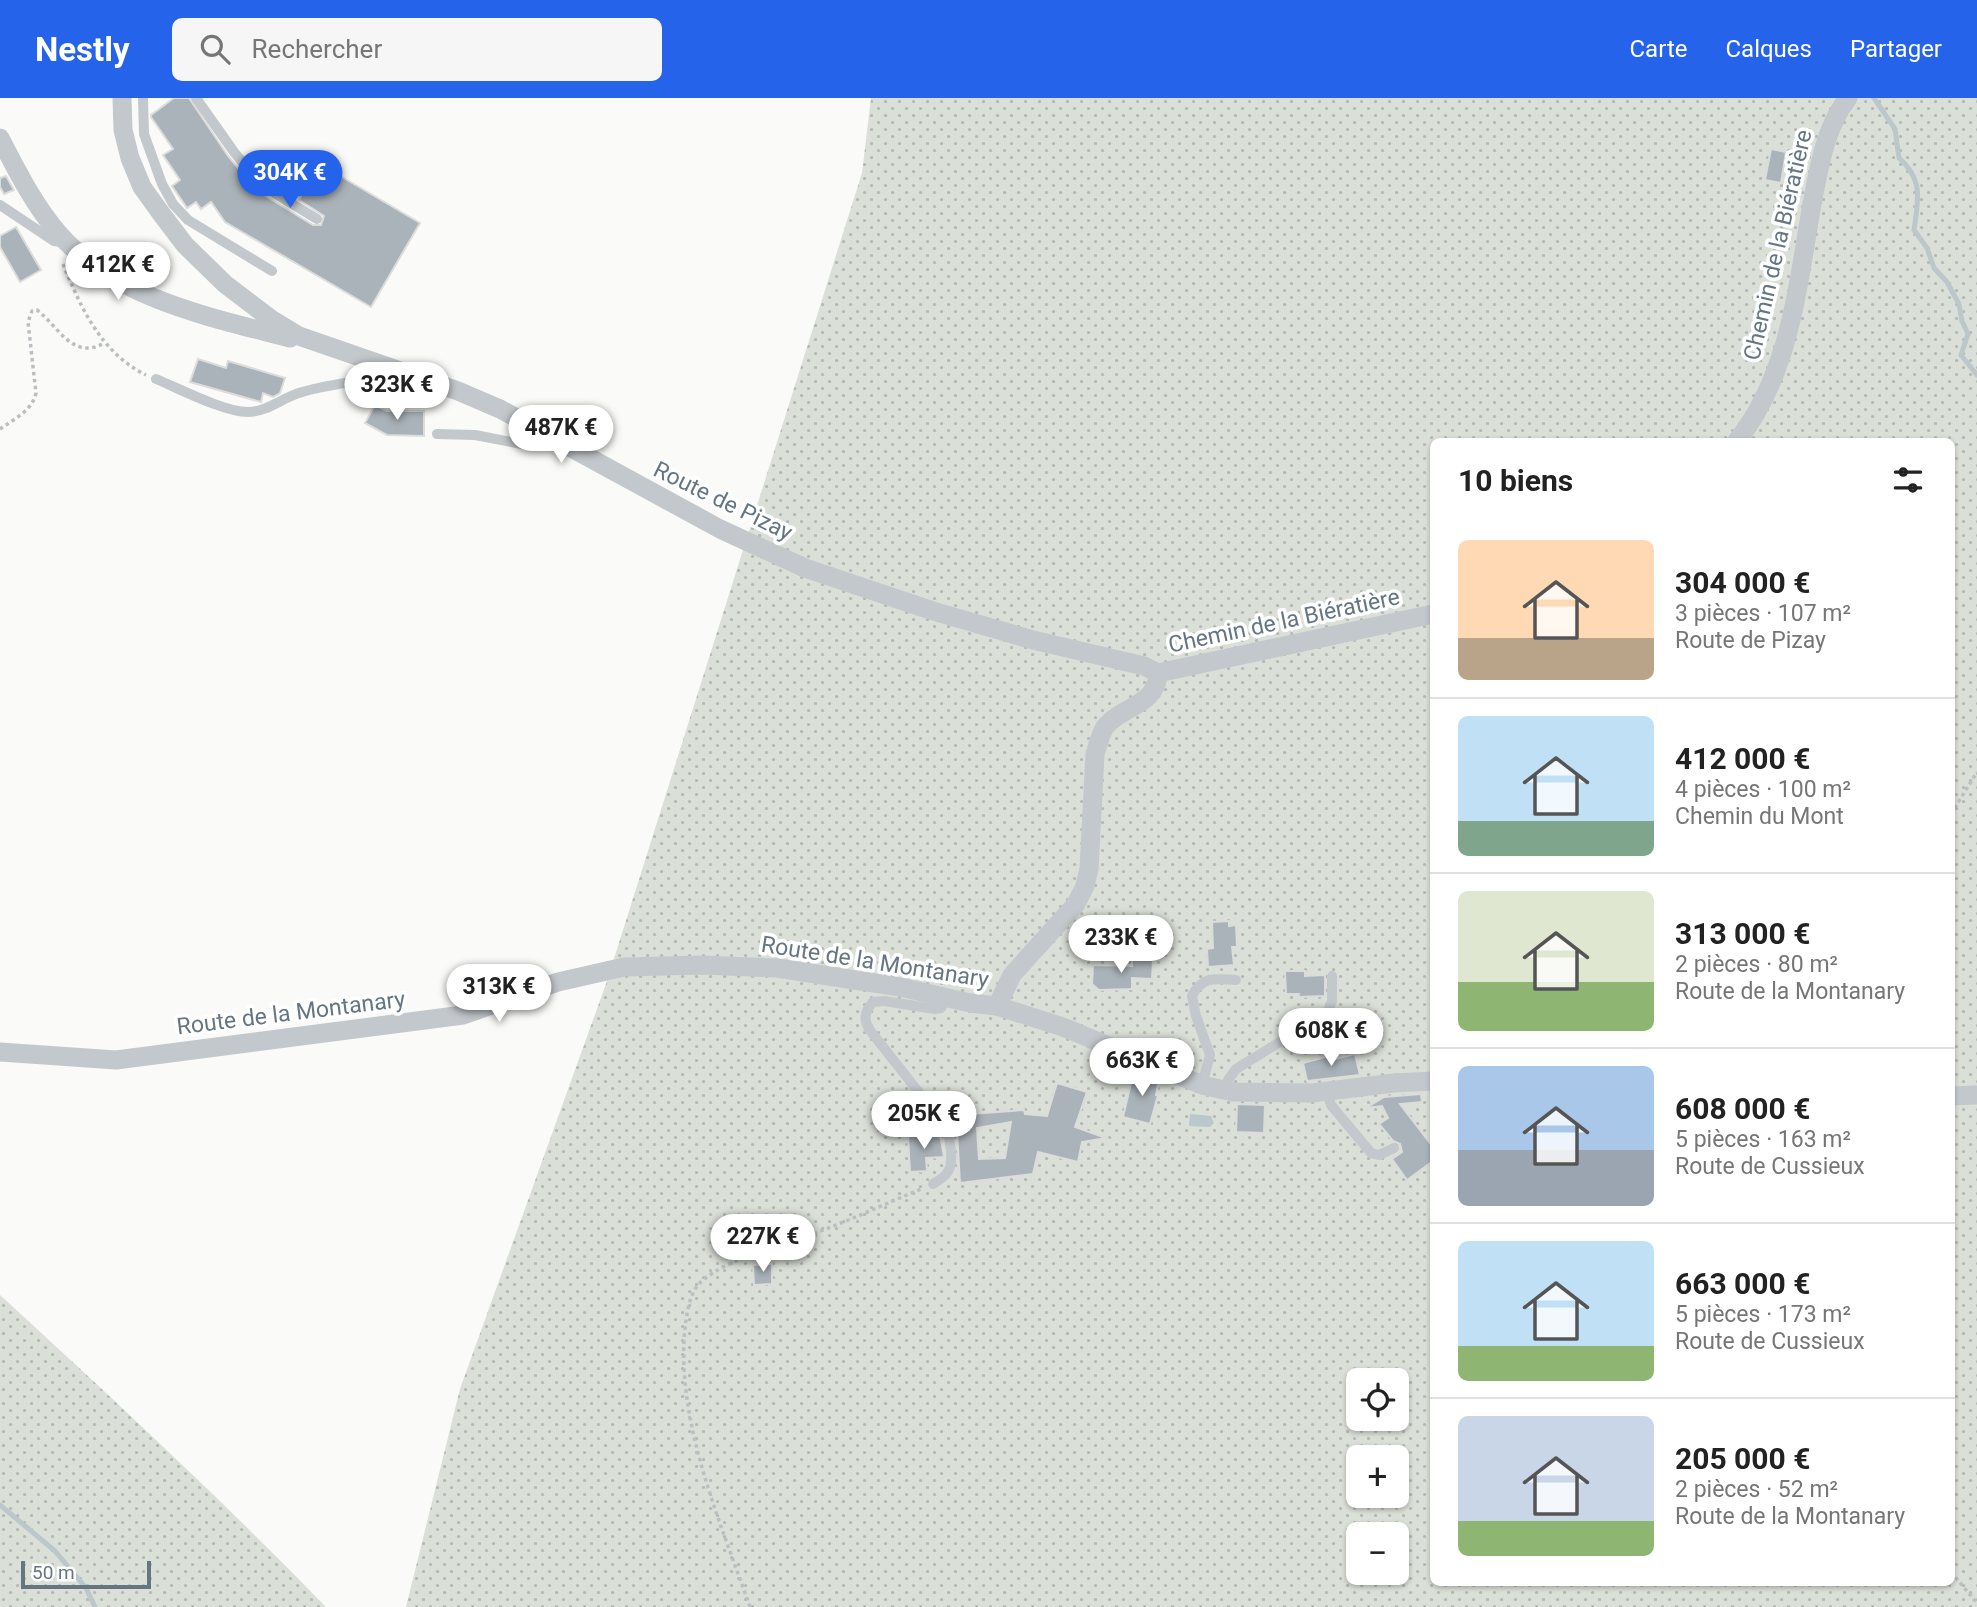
<!DOCTYPE html>
<html lang="fr">
<meta charset="utf-8">
<style>
body{margin:0;font-family:Roboto,sans-serif;background:#f6f6f6;color:#222;height:100vh;display:flex;flex-direction:column;font-size:26px;white-space:nowrap}
*{box-sizing:border-box;margin:0}
p{font-size:23px;color:#767676}
.icon{flex:none;width:38px;height:38px;fill:none;stroke:currentColor;stroke-width:2;stroke-linecap:round;stroke-linejoin:round}
.map{position:relative;flex:1;overflow:hidden}
.drawer{position:absolute;left:1430px;top:340px;width:525px;height:1148px;display:flex;flex-direction:column;background:#fff;border-radius:10px;box-shadow:0 2px 5px #0004}
.drawer>*{flex:none}
.fabs{position:absolute;left:1346px;top:1270px;display:grid;gap:14px}
.fabs a{display:grid;place-items:center;width:63px;height:63px;border-radius:10px;background:#fff;box-shadow:0 2px 5px #0004;font-size:35px}
.scale{position:absolute;left:21px;bottom:18px;width:130px;box-sizing:border-box;padding-left:7px;border:4px solid #657683;border-top:0;font-size:19px;line-height:24px;white-space:nowrap;color:#657683;-webkit-text-stroke:5px #fff;paint-order:stroke}
.price{position:absolute;translate:-50% -60px;padding:0 16px;border-radius:24px;background:#fff;color:#222;font-size:23px;line-height:46px;filter:drop-shadow(0 2px 4px #0008)}
.price::after{content:'';position:absolute;left:50%;top:42px;width:21px;height:16px;margin-left:-10px;background:inherit;clip-path:polygon(0 0,100% 0,50% 100%)}
.price.selected{background:#2563eb;color:#fff}
ul{padding:0;list-style:none}
li{display:flex;align-items:center;gap:21px;height:175px;padding:0 28px}
li+li{border-top:2px solid #e0e0e0}
li span{display:grid;place-items:center;flex:none;width:196px;height:140px;border-radius:10px;color:#555}
li>.icon{margin-inline-start:auto}
span .icon{width:84px;height:84px;fill:#fffc;stroke-width:1}
li b{font-size:30px}
h2{display:flex;justify-content:space-between;align-items:center;height:84px;padding:0 28px;font-size:30px}
header{display:flex;align-items:center;gap:42px;box-sizing:border-box;height:98px;padding:0 35px;background:#2563eb;color:#fff}
header strong{font-size:33px}
nav{display:flex;gap:38px;margin-inline-start:auto;font-size:24px}
.search{width:490px;height:63px;background:#f6f6f6;display:flex;align-items:center;gap:18px;box-sizing:border-box;padding:0 24px;border-radius:10px;color:#767676;font-size:26px}
.map>svg:first-child{display:block}
.green{fill:url(#green-dots);fill-rule:evenodd}
.water{fill:#bbc7cb}
.lines{fill:none;stroke-linecap:round;stroke-linejoin:round}
.stream{stroke:#bbc7cb;stroke-width:5}
.building{fill:#aab3b9;stroke:#dcdcda;stroke-width:2;fill-rule:evenodd}
.path{stroke:#bbbfc2;stroke-width:3.5;stroke-dasharray:3.5 3.5;stroke-linecap:butt}
.lane{stroke:#c3c8cc;stroke-width:10}
.street{stroke:#c3c8cc;stroke-width:19}
.labels{text-anchor:middle;dominant-baseline:central;stroke-width:7;stroke-linejoin:round;paint-order:stroke}
.street-label{font-size:23px;fill:#657683;stroke:#fff}
</style>
<header>
<strong>Nestly</strong>
<div class="search"><svg class="icon" aria-label="search" viewBox="0 0 24 24"><circle cx="10" cy="10" r="6"/><path d="M15 15l6 6"/></svg>Rechercher</div>
<nav><a>Carte</a><a>Calques</a><a>Partager</a></nav>
</header>
<div class="map">
<svg width="1977" height="1509" viewBox="0 0 1977 1509">
<defs>
<pattern id="green-dots" width="8" height="8" patternUnits="userSpaceOnUse" patternTransform="scale(1.75)"><rect width="8" height="8" fill="#dadfd7"/><path d="M2 2h.1M6 6h.1" fill="none" stroke="#b4b9b4" stroke-width="1.8" stroke-linecap="round"/></pattern>
</defs>
<rect width="100%" height="100%" fill="#fafaf8"/>
<g class="green">
<path d="M871,0H1977V1509H406L460,1291L606,886L862,75ZM1433,343H1951V1484H1433ZM1358,1283H1396V1321H1358ZM1358,1360H1396V1398H1358ZM1358,1437H1396V1475H1358Z"/>
<path d="M0,1197C111,1299 221,1401 326,1509H0Z"/>
</g>
<polygon class="water" points="1190,1016 1211,1018 1214,1025 1210,1029 1189,1028"/>
<g class="lines">
<g class="stream">
<path d="M1874,0L1895,31L1899,60C1924,82 1918,102 1914,132L1927,150L1934,170L1947,184L1959,206L1962,223L1968,236L1961,257L1977,277"/>
<polyline points="0,1407 55,1453 86,1490 95,1509"/>
</g>
</g>
<g class="building">
<polygon points="174,0 189,0 228,58 256,92 313,127 321,127 324,118 299,102 320,66 420,125 371,209 225,124 211,104 201,111 196,104 187,110 172,88 180,82 163,57 173,51 151,19 151,17"/>
<polygon points="1771,51 1786,54 1781,85 1765,82"/>
<polygon points="6,78 14,92 4,96 0,89 0,80"/>
<polygon points="16,129 41,172 20,184 0,149 0,138"/>
<polygon points="198,261 226,270 228,263 285,280 280,295 273,299 263,295 261,304 190,284"/>
<polygon points="375,307 387,313 424,313 424,338 387,337 365,325"/>
<polygon points="1229,823 1229,828 1236,827 1237,849 1232,849 1234,867 1208,869 1207,851 1213,850 1212,824"/>
<polygon points="1132,861 1153,862 1152,881 1132,880 1132,891 1099,892 1092,886 1093,867 1132,868"/>
<polygon points="1285,873 1305,873 1305,878 1325,877 1325,898 1298,899 1299,896 1286,896"/>
<polygon points="1355,956 1360,977 1307,983 1303,965 1333,957 1335,961"/>
<polygon points="1134,972 1159,982 1156,997 1158,997 1150,1026 1123,1019"/>
<path d="M1057,985L1087,994L1075,1029L1106,1040L1082,1044L1078,1064L1038,1054L1033,1076L960,1085L956,1017L1024,1012L1025,1016L1047,1018ZM1011,1024L1005,1060L979,1061L977,1030Z"/>
<polygon points="1421,996 1422,1004 1400,1006 1433,1049 1433,1063 1407,1082 1392,1061 1402,1054 1400,1046 1393,1043 1379,1026 1388,1020 1382,1008 1366,1010 1384,999"/>
<polygon points="1237,1006 1265,1007 1264,1035 1236,1034"/>
<polygon points="940,1036 944,1059 926,1060 927,1073 910,1074 908,1038"/>
<polygon points="772,1166 772,1186 754,1187 753,1167"/>
</g>
<g class="lines">
<g class="path">
<path d="M63,166C81,210 101,255 146,277"/>
<path d="M0,331C14,321 32,313 36,295L28,224L32,213L37,212C59,229 73,263 104,245"/>
<polyline points="1951,716 1977,674"/>
<polyline points="1951,1474 1977,1505"/>
<path d="M750,1509C719,1420 673,1317 686,1222C688,1209 691,1192 702,1183C728,1160 785,1147 818,1134C853,1121 887,1105 921,1091"/>
</g>
<g class="lane">
<polyline points="143,0 144,36 162,86 173,106 188,122 272,173"/>
<polyline points="196,0 234,54 261,87 317,121"/>
<polyline points="0,107 54,143 61,144"/>
<path d="M156,281C180,291 224,314 248,314C267,314 282,300 299,295C323,287 349,285 374,280L382,277L387,269"/>
<polyline points="437,336 475,337 527,347 542,346 549,338"/>
<path d="M1202,987L1210,957L1196,918L1192,898C1202,877 1216,881 1236,882"/>
<polyline points="1226,992 1228,982 1236,971 1327,915 1332,903 1332,878"/>
<polyline points="1327,993 1331,1007 1371,1055 1379,1057 1394,1050"/>
<path d="M933,1086C937,1083 944,1080 947,1075C955,1065 950,1041 946,1029L869,931C863,920 865,913 873,904L884,903L935,911L941,910L947,900"/>
</g>
<g class="street">
<polyline points="122,0 123,32 130,60 142,89 160,114 185,147 225,186 271,221 299,238 458,293 500,311 720,431 805,470 933,513 1033,542 1144,568 1158,575"/>
<path d="M0,40C17,73 34,107 59,136C116,201 210,219 290,240"/>
<path d="M1737,343C1790,277 1798,185 1812,106C1819,70 1825,29 1848,0"/>
<polyline points="1158,575 1433,516"/>
<path d="M997,908L1012,877L1076,806L1085,788L1089,771L1095,656C1098,647 1100,637 1105,629C1121,608 1157,608 1158,575"/>
<polyline points="0,954 116,962 463,917 558,884 624,869 702,867 777,870 900,889 970,905 997,908 1063,929 1202,987 1233,994 1312,995 1394,985 1433,983"/>
<polyline points="1951,998 1977,997"/>
</g>
</g>
<g class="labels">
<g class="street-label">
<text transform="translate(1778 147) rotate(-77)">Chemin de la Biératière</text>
<text transform="translate(723 403) rotate(26)">Route de Pizay</text>
<text transform="translate(1284 523) rotate(-12)">Chemin de la Biératière</text>
<text transform="translate(875 864) rotate(9)">Route de la Montanary</text>
<text transform="translate(291 915) rotate(-7)">Route de la Montanary</text>
</g>
</g>
</svg>
<div class="fabs">
<a><svg class="icon" aria-label="locate" viewBox="0 0 24 24"><circle cx="12" cy="12" r="6"/><path d="M12 2v4M12 18v4M2 12h4M18 12h4"/></svg></a>
<a>+</a>
<a>−</a>
</div>
<div class="scale">50 m</div>
<b class="price selected" style="left:290px;top:112px">304K €</b>
<b class="price" style="left:118px;top:204px">412K €</b>
<b class="price" style="left:397px;top:324px">323K €</b>
<b class="price" style="left:561px;top:367px">487K €</b>
<b class="price" style="left:1121px;top:877px">233K €</b>
<b class="price" style="left:499px;top:926px">313K €</b>
<b class="price" style="left:1331px;top:970px">608K €</b>
<b class="price" style="left:1142px;top:1000px">663K €</b>
<b class="price" style="left:924px;top:1053px">205K €</b>
<b class="price" style="left:763px;top:1176px">227K €</b>
<section class="drawer">
<h2>10 biens<svg class="icon" aria-label="filters" viewBox="0 0 24 24"><path d="M4 7h16M4 17h16"/><circle cx="9" cy="7" r="2"/><circle cx="15" cy="17" r="2"/></svg></h2>
<ul>
<li><span style="background:linear-gradient(#ffd9b3 70%,#b9a48a 0)"><svg class="icon" aria-label="home" viewBox="0 0 24 24"><path d="M3 11l9-7 9 7M6 9v11h12V9"/></svg></span><div><b>304 000 €</b><p>3 pièces · 107 m²</p><p>Route de Pizay</p></div></li>
<li><span style="background:linear-gradient(#bfe0f5 75%,#7fa58c 0)"><svg class="icon" aria-label="home" viewBox="0 0 24 24"><path d="M3 11l9-7 9 7M6 9v11h12V9"/></svg></span><div><b>412 000 €</b><p>4 pièces · 100 m²</p><p>Chemin du Mont</p></div></li>
<li><span style="background:linear-gradient(#dfe7d0 65%,#8fb573 0)"><svg class="icon" aria-label="home" viewBox="0 0 24 24"><path d="M3 11l9-7 9 7M6 9v11h12V9"/></svg></span><div><b>313 000 €</b><p>2 pièces · 80 m²</p><p>Route de la Montanary</p></div></li>
<li><span style="background:linear-gradient(#a9c7e8 60%,#9aa5b1 0)"><svg class="icon" aria-label="home" viewBox="0 0 24 24"><path d="M3 11l9-7 9 7M6 9v11h12V9"/></svg></span><div><b>608 000 €</b><p>5 pièces · 163 m²</p><p>Route de Cussieux</p></div></li>
<li><span style="background:linear-gradient(#bfe0f5 75%,#8fb573 0)"><svg class="icon" aria-label="home" viewBox="0 0 24 24"><path d="M3 11l9-7 9 7M6 9v11h12V9"/></svg></span><div><b>663 000 €</b><p>5 pièces · 173 m²</p><p>Route de Cussieux</p></div></li>
<li><span style="background:linear-gradient(#c9d6e8 75%,#8fb573 0)"><svg class="icon" aria-label="home" viewBox="0 0 24 24"><path d="M3 11l9-7 9 7M6 9v11h12V9"/></svg></span><div><b>205 000 €</b><p>2 pièces · 52 m²</p><p>Route de la Montanary</p></div></li>
</ul>
</section>
</div>
